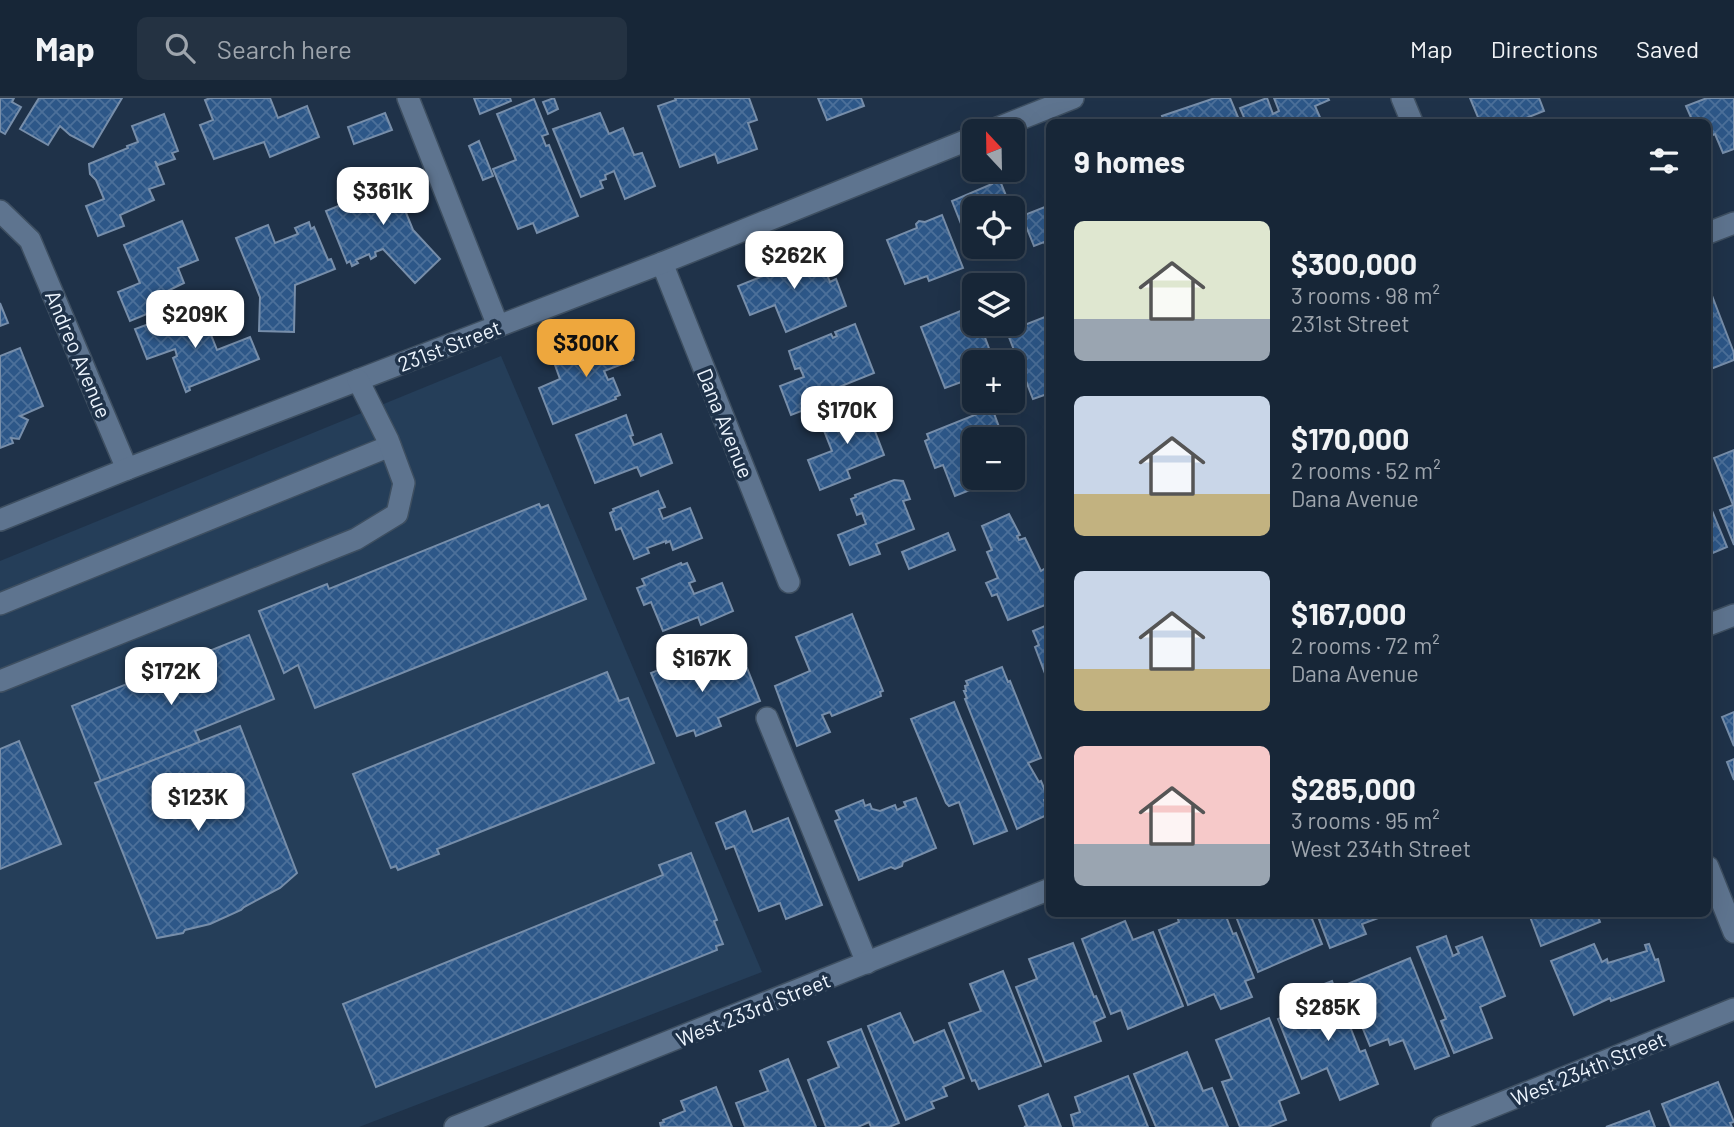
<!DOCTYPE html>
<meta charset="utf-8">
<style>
body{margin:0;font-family:Barlow,sans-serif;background:#243242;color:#f1f3f6;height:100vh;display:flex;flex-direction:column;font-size:26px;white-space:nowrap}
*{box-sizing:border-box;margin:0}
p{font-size:23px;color:#9ea5ad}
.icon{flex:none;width:38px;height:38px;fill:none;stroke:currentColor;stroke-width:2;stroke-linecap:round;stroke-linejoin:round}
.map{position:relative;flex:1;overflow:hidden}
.side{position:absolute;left:1046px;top:21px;width:665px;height:798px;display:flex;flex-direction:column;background:#172637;border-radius:10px;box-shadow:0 7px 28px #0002,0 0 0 2px #364352}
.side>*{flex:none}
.needle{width:46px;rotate:338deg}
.fabs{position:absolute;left:962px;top:21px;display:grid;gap:14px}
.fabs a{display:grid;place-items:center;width:63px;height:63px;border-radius:10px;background:#172637;box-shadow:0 7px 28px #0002,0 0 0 2px #364352;font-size:35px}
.price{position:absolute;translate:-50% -60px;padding:0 16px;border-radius:14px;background:#fff;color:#222;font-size:23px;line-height:46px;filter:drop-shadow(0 2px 4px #0008)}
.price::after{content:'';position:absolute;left:50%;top:42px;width:21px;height:16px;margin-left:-10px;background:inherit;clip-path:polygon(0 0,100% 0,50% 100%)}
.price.on{background:#eea73d;color:#111}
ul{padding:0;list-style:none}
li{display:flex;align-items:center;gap:21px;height:175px;padding:0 28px}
li span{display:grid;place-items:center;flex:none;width:196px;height:140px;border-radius:10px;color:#555}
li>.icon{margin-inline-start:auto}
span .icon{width:84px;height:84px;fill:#fffc;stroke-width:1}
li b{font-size:30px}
h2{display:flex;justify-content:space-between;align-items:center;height:84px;padding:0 28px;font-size:30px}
header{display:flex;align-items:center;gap:42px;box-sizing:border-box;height:98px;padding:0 35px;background:#172637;border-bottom:2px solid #364352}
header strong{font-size:33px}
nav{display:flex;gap:38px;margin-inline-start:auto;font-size:24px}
.search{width:490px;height:63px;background:#243242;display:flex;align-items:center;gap:18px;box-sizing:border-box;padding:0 24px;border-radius:10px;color:#9ea5ad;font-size:26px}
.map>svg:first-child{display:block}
.built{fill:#253e59}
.building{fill:url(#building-cross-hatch);stroke:#778eaa;stroke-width:2}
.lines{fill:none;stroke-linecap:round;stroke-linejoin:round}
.minor-casing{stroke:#3e4f61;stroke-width:24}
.minor{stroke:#5e748f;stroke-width:21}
.labels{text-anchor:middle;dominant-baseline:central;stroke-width:7;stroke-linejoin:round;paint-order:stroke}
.street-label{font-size:21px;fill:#edf5fe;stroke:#1f3249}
</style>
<header>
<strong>Map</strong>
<div class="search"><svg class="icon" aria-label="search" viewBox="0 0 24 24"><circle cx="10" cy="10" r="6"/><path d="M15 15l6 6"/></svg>Search here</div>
<nav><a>Map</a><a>Directions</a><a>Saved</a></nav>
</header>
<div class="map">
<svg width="1734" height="1029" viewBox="0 0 1734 1029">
<defs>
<pattern id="building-cross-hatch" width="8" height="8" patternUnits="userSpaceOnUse" patternTransform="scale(1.75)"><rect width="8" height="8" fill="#2d5788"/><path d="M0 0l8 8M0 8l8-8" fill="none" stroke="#4c709a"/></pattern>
</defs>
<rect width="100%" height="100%" fill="#1f3249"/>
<polygon class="built" points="501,258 762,874 359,1029 0,1029 0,463"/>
<g class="building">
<polygon points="0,0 14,0 12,4 21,9 5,36 0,33"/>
<polygon points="39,0 122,0 93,49 70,37 60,28 48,47 20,31"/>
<polygon points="210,0 270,0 278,20 307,8 319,39 270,59 264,44 214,61 200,27 213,22 205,2"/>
<polygon points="474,0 510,0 511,3 480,16"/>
<polygon points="554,0 558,11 548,16 543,4"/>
<polygon points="675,0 749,0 757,22 748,25 757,51 718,65 715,56 680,69 658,8 676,2"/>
<polygon points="818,0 861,0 864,8 827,22"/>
<polygon points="1215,0 1230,0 1240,24 1164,24 1162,18"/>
<polygon points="1267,0 1273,16 1279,13 1274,0 1328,0 1329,2 1315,8 1322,24 1246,24 1240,10"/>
<polygon points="1470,0 1539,0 1544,13 1516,24 1480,24"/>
<polygon points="1707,0 1734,0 1734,51 1723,55 1715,36 1708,39 1708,24 1693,24 1686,8"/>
<polygon points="534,1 548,36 542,38 546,48 549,47 578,118 537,135 533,125 518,131 493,71 516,62 497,16"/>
<polygon points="385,15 392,32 354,46 348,29"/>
<polygon points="600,15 609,36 623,30 634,57 642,55 655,88 625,101 614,73 605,77 606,81 600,83 603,90 581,99 553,31"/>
<polygon points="164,16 178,53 172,55 175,61 158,67 155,63 164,86 149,91 154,102 120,117 124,128 98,138 86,108 104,101 96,82 90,76 89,66 128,50 127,48 138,44 132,28"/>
<polygon points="479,43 493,78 483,82 469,48"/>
<polygon points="406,72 415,94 409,97 413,104 406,107 403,99 400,100 413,132 440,161 415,185 383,151 375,154 376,158 371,161 369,156 356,162 358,165 352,168 350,163 347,165 326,113 365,97 362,90"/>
<polygon points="998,78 1011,110 975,110 975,138 967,141 952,103 992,86 990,81"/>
<polygon points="1050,107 1050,153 1048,154 1044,144 1034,148 1022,118"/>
<polygon points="942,117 963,170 929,183 927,178 905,186 887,142 917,130 916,126 919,123 925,124"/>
<polygon points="182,123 198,162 178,170 184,185 155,199 159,211 130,223 118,194 140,185 124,147"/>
<polygon points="309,124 311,131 314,129 328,162 331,161 335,171 295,187 294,234 259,233 260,199 236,140 268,127 275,145 298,136 295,130"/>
<polygon points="789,152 795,165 802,162 803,165 820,158 830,184 836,181 846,208 786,234 775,207 750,217 738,188 768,176 763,163"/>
<polygon points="1711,195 1734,255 1734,262 1708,272 1708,196"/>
<polygon points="0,205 8,225 0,228"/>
<polygon points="968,210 968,213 974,210 975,226 980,226 994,264 975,264 975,279 945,290 921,229"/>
<polygon points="1050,217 1050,295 1033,301 1007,234"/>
<polygon points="204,219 217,252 250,239 259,261 189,289 190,292 186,294 173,260 177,258 175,251 147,261 135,231 165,220 170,232"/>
<polygon points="855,226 874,275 814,299 817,307 791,317 780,288 804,279 800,270 795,271 789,253 831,236 833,240 837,238 835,234"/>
<polygon points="620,231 633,262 604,273 608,282 613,280 620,297 615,299 616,301 553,326 539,290 560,281 555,267 592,252 588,244"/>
<polygon points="20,250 43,308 20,318 28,322 19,341 11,340 13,345 0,350 0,258"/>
<polygon points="864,308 866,313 874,310 880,325 873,328 884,357 847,372 850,380 820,392 808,362 832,353 821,325"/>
<polygon points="992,310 1002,337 999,338 1000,341 975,341 975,380 1000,380 955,398 943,367 935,370 925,343 929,341 927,336"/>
<polygon points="626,317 633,337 630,338 634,347 661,336 672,365 641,378 637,369 595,385 576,337"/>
<polygon points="1734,352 1734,447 1720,412 1733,407 1714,360"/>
<polygon points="894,382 903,383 910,401 903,403 914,431 876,446 880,456 850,467 838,437 866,426 862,415 857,417 851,401 856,399 855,397"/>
<polygon points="658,393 665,409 659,411 663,421 690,410 702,440 673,452 670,443 666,445 666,443 647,450 649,455 634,461 621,430 616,432 610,415 614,413 613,411"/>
<polygon points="1708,403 1727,449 1708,457"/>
<polygon points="539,406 541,410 548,407 586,501 315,610 298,567 284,575 259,513 327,486 329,491"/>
<polygon points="1009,416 1020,437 1017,438 1019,442 1025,440 1041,473 1050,467 1050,505 1008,522 997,496 992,498 986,485 998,480 987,454 992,452 982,428"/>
<polygon points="948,435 955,452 909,471 902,454"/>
<polygon points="681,465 682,467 687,465 695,483 689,485 694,496 722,485 733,513 701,527 698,519 663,533 651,504 644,507 637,490 645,487 642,481"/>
<polygon points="852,516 883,593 880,594 881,598 832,618 830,614 822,617 830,634 797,648 775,588 810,573 796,539"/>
<polygon points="1050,526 1050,581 1048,577 1046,578 1035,549 1039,547 1033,533"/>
<polygon points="249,537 274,601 195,633 200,644 101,683 72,608"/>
<polygon points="706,553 713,571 719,569 723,580 747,570 760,603 718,620 721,628 696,638 694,632 677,638 651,575"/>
<polygon points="1002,569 1008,584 1010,583 1041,660 1028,665 1039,684 1041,683 1048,700 1044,702 1049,716 1017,731 965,601 967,600 964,593 966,593 965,588 968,587 966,583"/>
<polygon points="607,574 619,603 628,600 654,665 437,751 439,756 398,772 396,768 391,770 353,676"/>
<polygon points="954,604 1007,733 974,746 959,704 949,708 946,705 911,621"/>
<polygon points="1734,614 1734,648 1722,619"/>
<polygon points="240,628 297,775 280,790 244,809 241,812 210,826 185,832 183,835 157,840 95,685"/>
<polygon points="19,643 61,746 0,771 0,651"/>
<polygon points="1734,661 1734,682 1727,664"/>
<polygon points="916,700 936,750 903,764 902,768 895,771 891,769 859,782 835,723 840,721 836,713 863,702 865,708 870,706 872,711 880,713 895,707 897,712 906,708 904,704"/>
<polygon points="745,713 753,734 788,720 822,807 786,821 780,805 759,813 734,748 726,751 716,725"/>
<polygon points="691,755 717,822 714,823 723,846 716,848 717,852 376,989 343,906 663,777 659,767"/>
<polygon points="1176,816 1225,816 1233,836 1236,835 1254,880 1245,883 1252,899 1221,911 1214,896 1188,907 1159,832 1179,824"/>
<polygon points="1235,816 1310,816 1322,846 1258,874"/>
<polygon points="1317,816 1389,816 1362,826 1366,836 1330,850"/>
<polygon points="1529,816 1597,816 1600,824 1541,848"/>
<polygon points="1125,823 1133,842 1153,834 1183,908 1128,931 1121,912 1111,916 1082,841"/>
<polygon points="1446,838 1453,858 1459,855 1456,849 1482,839 1505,898 1480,909 1492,940 1454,955 1441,923 1446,921 1417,849"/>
<polygon points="1073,845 1094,899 1096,898 1105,919 1094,924 1101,943 1045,964 1016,889 1037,881 1029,861"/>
<polygon points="1594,846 1602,864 1607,861 1608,865 1647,853 1645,847 1649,846 1655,862 1658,861 1664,883 1611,903 1610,900 1574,917 1551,863"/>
<polygon points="1410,860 1449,958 1415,971 1403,942 1390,947 1388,941 1370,948 1345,887"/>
<polygon points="1003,873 1041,968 979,991 975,982 972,983 949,925 981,913 970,886"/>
<polygon points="1332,883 1360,954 1365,952 1378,986 1340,1002 1327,970 1302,981 1278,921 1304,910 1306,916 1311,914 1303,894"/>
<polygon points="900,915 914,945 944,932 964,980 943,989 947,998 931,1004 934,1010 906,1022 868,928"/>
<polygon points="1269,920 1299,995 1279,1003 1286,1022 1268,1029 1240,1029 1222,984 1232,981 1216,942"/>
<polygon points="861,931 899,1025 889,1029 871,1029 869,1024 858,1029 826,1029 808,982 839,969 828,944"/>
<polygon points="1187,954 1203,993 1212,990 1228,1029 1156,1029 1134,976"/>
<polygon points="788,961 816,1029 745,1029 736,1005 768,993 760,973"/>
<polygon points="1128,978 1148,1029 1074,1029 1071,1017 1080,1014 1075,999"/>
<polygon points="1718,984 1734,1024 1730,1025 1732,1029 1671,1029 1662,1006"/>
<polygon points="716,989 732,1029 661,1029 660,1025 664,1024 663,1022 685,1013 681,1003"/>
<polygon points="1048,996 1061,1029 1024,1029 1027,1028 1019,1008"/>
<polygon points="1649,1013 1655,1029 1606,1029"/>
</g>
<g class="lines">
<g class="minor-casing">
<g id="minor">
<polyline points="408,0 498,228"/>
<polyline points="1402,0 1412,24"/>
<polyline points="990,33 1073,0"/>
<polyline points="0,113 30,142 127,371"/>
<polyline points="1708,135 1734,125"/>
<polyline points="662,165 789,484"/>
<polyline points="0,422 127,371 662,165 975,39"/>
<polyline points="0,506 390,348"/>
<polyline points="1708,527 1734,517"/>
<polyline points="0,583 356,441 397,416 404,385 388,342 358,282"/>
<polyline points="767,620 867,865"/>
<polyline points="1708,769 1734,834"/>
<polyline points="455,1029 1050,791"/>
<polyline points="1442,1029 1734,911"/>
</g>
</g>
<use href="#minor" class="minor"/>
</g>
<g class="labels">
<g class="street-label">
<text transform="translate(449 247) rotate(-21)">231st Street</text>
<text transform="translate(79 256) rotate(67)">Andreo Avenue</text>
<text transform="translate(726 325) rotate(68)">Dana Avenue</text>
<text transform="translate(753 911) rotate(-22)">West 233rd Street</text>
<text transform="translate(1588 970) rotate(-22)">West 234th Street</text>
</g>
</g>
</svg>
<div class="fabs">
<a><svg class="needle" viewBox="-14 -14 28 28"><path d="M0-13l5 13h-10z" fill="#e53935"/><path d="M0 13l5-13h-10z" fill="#9ea5ad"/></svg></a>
<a><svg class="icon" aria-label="locate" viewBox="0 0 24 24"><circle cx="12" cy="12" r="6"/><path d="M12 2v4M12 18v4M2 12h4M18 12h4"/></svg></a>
<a><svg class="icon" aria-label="layers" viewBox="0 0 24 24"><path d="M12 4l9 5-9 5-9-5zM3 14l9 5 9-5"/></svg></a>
<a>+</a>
<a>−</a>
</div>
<b class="price" style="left:383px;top:129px">$361K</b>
<b class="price" style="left:794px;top:193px">$262K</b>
<b class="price" style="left:195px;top:252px">$209K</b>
<b class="price on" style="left:586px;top:281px">$300K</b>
<b class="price" style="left:847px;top:348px">$170K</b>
<b class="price" style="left:702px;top:596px">$167K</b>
<b class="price" style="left:171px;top:609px">$172K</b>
<b class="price" style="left:198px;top:735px">$123K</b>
<b class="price" style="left:1328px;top:945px">$285K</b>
<section class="side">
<h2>9 homes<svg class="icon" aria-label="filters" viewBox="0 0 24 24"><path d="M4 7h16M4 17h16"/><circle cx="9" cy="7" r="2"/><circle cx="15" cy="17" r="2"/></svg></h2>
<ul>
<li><span style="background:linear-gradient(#dfe7d0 70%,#9aa5b1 0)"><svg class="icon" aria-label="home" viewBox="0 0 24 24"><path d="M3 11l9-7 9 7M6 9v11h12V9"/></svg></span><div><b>$300,000</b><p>3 rooms · 98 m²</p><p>231st Street</p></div></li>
<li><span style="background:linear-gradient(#c9d6e8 70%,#c2b280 0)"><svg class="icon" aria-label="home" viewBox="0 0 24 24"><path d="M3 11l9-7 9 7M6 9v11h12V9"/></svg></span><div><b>$170,000</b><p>2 rooms · 52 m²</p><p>Dana Avenue</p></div></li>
<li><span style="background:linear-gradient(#c9d6e8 70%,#c2b280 0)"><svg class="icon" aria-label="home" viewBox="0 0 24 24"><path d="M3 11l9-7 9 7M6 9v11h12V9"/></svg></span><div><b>$167,000</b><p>2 rooms · 72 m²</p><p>Dana Avenue</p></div></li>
<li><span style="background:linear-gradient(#f6c9c9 70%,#9aa5b1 0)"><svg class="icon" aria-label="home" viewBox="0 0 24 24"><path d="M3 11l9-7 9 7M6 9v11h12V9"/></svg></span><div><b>$285,000</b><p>3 rooms · 95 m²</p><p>West 234th Street</p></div></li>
</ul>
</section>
</div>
